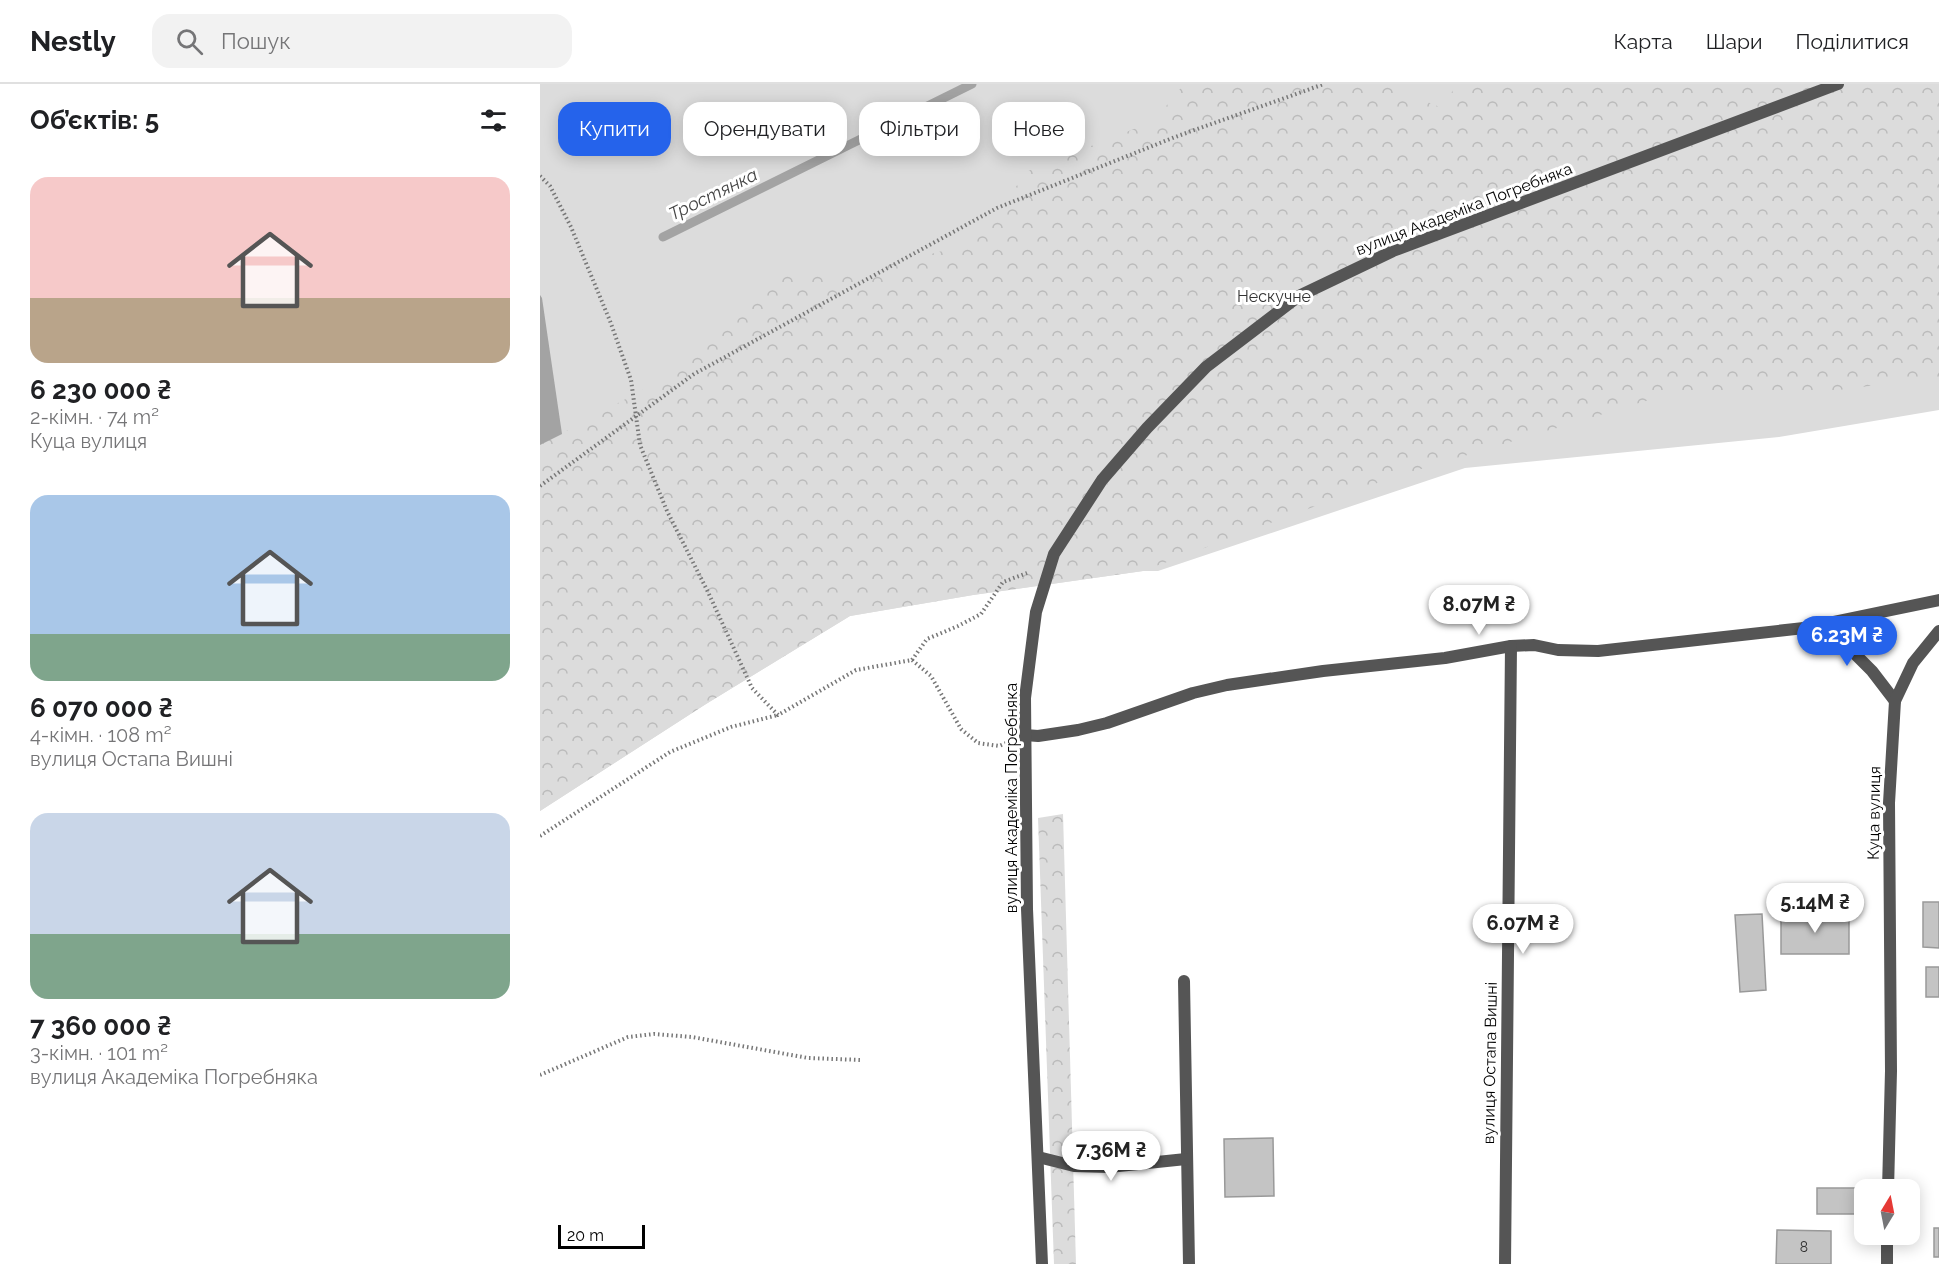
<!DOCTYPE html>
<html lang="uk">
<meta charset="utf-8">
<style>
body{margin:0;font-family:Raleway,sans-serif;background:#f2f2f2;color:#202124;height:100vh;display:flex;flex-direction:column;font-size:22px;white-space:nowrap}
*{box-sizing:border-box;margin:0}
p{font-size:20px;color:#757577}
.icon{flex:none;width:33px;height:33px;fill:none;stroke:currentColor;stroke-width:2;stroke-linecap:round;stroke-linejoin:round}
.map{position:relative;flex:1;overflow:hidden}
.details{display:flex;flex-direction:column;background:#fff;width:540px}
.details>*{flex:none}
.top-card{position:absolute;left:18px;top:18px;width:570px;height:54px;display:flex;gap:12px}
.needle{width:39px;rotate:10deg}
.fabs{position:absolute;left:1314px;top:1095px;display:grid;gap:12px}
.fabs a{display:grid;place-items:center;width:66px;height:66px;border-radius:12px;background:#fff;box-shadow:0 3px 15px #0003;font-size:30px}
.scale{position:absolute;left:18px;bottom:15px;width:87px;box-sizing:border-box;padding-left:6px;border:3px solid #000;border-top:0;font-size:16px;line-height:21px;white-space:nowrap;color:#000;-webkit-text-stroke:4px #fff;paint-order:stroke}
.price{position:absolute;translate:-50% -51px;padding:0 14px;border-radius:21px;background:#fff;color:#222;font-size:20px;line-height:39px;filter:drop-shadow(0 2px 3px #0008)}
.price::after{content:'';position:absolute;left:50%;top:36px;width:18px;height:14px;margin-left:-9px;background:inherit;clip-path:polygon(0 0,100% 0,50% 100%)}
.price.on{background:#2563eb;color:#fff}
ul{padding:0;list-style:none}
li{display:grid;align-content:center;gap:12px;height:318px;padding:0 30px}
li span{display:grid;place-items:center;height:186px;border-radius:18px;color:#555}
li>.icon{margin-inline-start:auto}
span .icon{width:108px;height:108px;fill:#fffc;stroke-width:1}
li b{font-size:26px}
h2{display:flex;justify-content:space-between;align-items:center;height:72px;padding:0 30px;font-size:26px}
.tag{padding:0 21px;border-radius:18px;background:#fff;box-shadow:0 3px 15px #0003;font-size:21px;line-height:54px}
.tag.on{background:#2563eb;color:#fff}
header{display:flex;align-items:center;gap:36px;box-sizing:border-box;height:84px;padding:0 30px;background:#fff;border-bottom:2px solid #e0e0e0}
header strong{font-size:28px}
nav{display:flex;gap:33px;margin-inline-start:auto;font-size:21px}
.search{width:420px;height:54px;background:#f2f2f2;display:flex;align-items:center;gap:15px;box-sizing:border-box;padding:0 21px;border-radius:18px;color:#757577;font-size:22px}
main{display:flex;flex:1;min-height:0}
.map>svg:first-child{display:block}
.green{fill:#dcdcdc}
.forest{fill:url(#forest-crowns)}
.water{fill:#a3a3a3}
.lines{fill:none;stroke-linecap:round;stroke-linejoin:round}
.stream{stroke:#a3a3a3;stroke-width:9}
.building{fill:#c4c4c4;stroke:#999;stroke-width:1.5}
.path{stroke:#777;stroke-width:4;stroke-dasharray:1.5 3;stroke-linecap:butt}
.minor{stroke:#555;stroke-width:12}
.labels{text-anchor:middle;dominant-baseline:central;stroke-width:6;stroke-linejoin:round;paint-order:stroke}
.number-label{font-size:14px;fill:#313131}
.street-label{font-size:16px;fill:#000;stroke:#fff}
.park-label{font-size:16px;fill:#333;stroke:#fff}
.water-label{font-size:18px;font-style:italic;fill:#444;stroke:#fff}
</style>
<header>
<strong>Nestly</strong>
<div class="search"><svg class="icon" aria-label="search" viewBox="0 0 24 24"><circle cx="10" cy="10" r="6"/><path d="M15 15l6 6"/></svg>Пошук</div>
<nav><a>Карта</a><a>Шари</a><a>Поділитися</a></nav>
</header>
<main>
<section class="details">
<h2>Об’єктів: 5<svg class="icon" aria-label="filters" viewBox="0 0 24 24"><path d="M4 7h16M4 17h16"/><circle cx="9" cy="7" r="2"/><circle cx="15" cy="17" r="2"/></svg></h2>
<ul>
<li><span style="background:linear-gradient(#f6c9c9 65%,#b9a48a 0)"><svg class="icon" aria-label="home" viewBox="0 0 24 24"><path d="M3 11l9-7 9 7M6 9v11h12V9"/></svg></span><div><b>6 230 000 ₴</b><p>2-кімн. · 74 m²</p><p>Куца вулиця</p></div></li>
<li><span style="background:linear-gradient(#a9c7e8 75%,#7fa58c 0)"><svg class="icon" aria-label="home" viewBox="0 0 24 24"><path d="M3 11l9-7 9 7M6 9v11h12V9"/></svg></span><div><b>6 070 000 ₴</b><p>4-кімн. · 108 m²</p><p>вулиця Остапа Вишні</p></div></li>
<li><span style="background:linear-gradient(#c9d6e8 65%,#7fa58c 0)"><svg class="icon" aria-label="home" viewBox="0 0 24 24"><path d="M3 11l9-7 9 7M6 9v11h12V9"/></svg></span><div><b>7 360 000 ₴</b><p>3-кімн. · 101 m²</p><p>вулиця Академіка Погребняка</p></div></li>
</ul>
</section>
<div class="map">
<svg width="1399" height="1180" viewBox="0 0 1399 1180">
<defs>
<pattern id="forest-crowns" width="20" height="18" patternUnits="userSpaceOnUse" patternTransform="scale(1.5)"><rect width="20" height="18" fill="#dcdcdc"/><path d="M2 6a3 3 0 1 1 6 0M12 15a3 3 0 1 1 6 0" fill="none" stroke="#bbb"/></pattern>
</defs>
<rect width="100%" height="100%" fill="#fff"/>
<polygon class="green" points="0,0 1399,0 1399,326 1239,353 925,384 618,487 603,487 433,511 310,532 166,620 0,727"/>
<g class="forest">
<polygon points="644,0 843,0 907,26 914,0 1399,0 1399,293 1291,307 1126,311 845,396 603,487 433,511 310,532 166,620 0,727 0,361 134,289 197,227 248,188 318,189 433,159 488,87 614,37"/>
<polygon points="523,730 536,1180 514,1180 498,734"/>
</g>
<polygon class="water" points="0,211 2,214 22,350 0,361"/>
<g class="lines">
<polyline class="stream" points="123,153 432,0"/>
</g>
<g class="building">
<polygon points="1383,818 1399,818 1399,864 1383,863"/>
<polygon points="1222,830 1226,906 1200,908 1195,831"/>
<rect x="1241" y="830" width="68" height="40"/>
<rect x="1386" y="883" width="13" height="30"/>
<polygon points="733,1054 734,1112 685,1113 684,1055"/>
<rect x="1277" y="1104" width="43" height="26"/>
<rect x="1394" y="1144" width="5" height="29"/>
<polygon points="1237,1146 1291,1147 1291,1180 1236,1180"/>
</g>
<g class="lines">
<g class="path">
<polyline points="0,92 10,102 31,143 70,237 91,296 100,361 127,427 168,508 212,604 238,631 316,586 372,576 391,592 421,645 438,659 459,662 466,659"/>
<polyline points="0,402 154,290 457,124 635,53 784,0"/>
<polyline points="372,576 387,555 418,542 441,530 463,498 487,489"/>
<polyline points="0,752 130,668 191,643 238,631"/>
<polyline points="0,991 88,953 114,950 152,953 268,974 321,976"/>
</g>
<g class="minor">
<polyline points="1264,544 1310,565 1332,587 1355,617"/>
<polyline points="485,651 498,652 538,646 567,639 653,609 687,601 783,587 905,574 971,562 994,561 1018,566 1058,567 1139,558 1264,544 1399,516"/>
<polyline points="644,897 649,1180"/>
<polyline points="498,1073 534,1082 569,1083 646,1075"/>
<polyline points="1348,1106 1351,987 1349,719 1355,617 1373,579 1399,547"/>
<polyline points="502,1180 487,825 485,614 496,528 514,470 562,396 607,344 666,283 759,212 853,167 1298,0"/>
<polyline points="965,1180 971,562"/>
<polyline points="1347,1180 1347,1150"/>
</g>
</g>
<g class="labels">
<g class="number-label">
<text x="1264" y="1163">8</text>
</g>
<g class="street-label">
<text transform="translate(924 125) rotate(-21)">вулиця Академіка Погребняка</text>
<text transform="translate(471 714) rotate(-90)">вулиця Академіка Погребняка</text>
<text transform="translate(1334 729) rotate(-89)">Куца вулиця</text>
<text transform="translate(950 979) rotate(-89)">вулиця Остапа Вишні</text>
</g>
<g class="park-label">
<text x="734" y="212">Нескучне</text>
</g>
<g class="water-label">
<text transform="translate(173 110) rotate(-26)">Тростянка</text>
</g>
</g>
</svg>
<div class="fabs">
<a><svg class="needle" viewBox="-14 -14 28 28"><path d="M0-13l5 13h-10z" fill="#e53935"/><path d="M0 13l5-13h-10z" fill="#757577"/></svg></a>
</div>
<div class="scale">20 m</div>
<b class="price" style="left:939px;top:552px">8.07M ₴</b>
<b class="price on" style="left:1307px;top:583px">6.23M ₴</b>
<b class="price" style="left:1275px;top:850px">5.14M ₴</b>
<b class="price" style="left:983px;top:871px">6.07M ₴</b>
<b class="price" style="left:571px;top:1098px">7.36M ₴</b>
<div class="top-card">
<a class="tag on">Купити</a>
<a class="tag">Орендувати</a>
<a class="tag">Фільтри</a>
<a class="tag">Нове</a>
</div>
</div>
</main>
